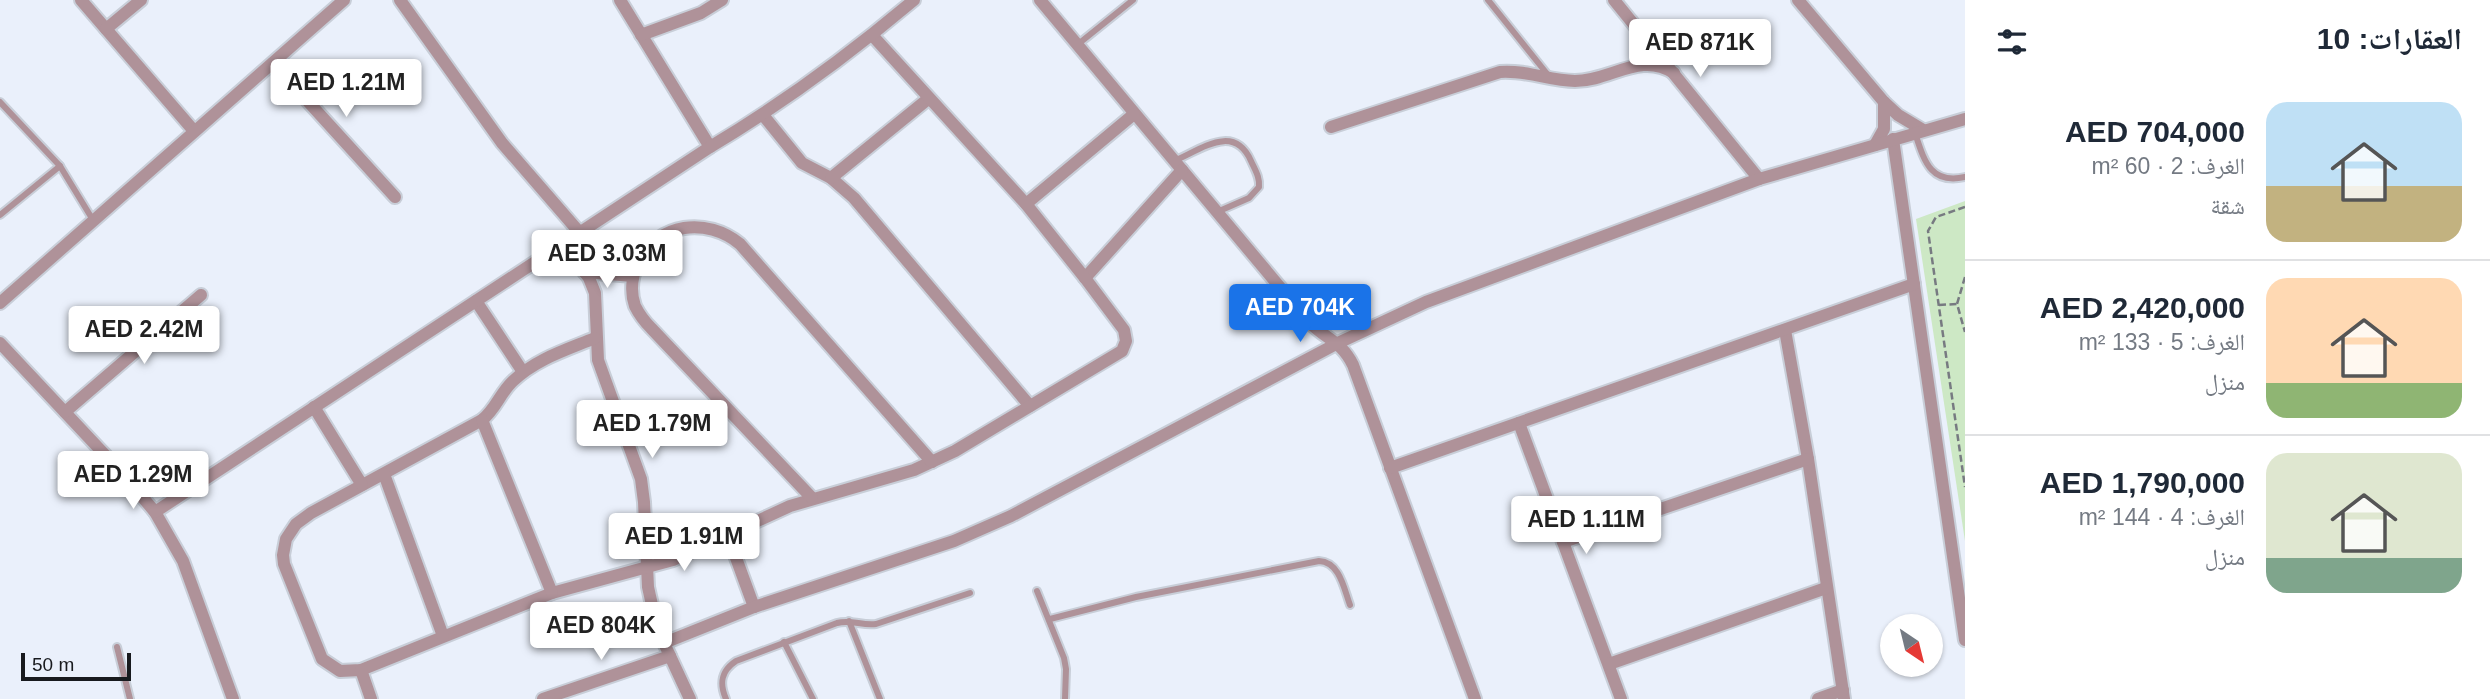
<!DOCTYPE html>
<html lang="ar">
<meta charset="utf-8">
<style>
body{margin:0;font-family:Arial,"Noto Naskh Arabic",sans-serif;background:#f2f2f3;color:#1f2937;direction:rtl;height:100vh;display:flex;flex-direction:column;font-size:26px;white-space:nowrap}
*{box-sizing:border-box;margin:0}
p{font-size:23px;color:#747a83}
.icon{flex:none;width:38px;height:38px;fill:none;stroke:currentColor;stroke-width:2;stroke-linecap:round;stroke-linejoin:round}
.map{position:relative;flex:1;overflow:hidden;direction:ltr}
.side{display:flex;flex-direction:column;background:#fff;width:525px}
.side>*{flex:none}
.needle{width:46px;rotate:145deg}
.fabs{position:absolute;left:1880px;top:614px;display:grid;gap:14px}
.fabs a{display:grid;place-items:center;width:63px;height:63px;border-radius:50%;background:#fff;box-shadow:0 2px 5px #0004;font-size:35px}
.scale{position:absolute;left:21px;bottom:18px;width:110px;box-sizing:border-box;padding-left:7px;border:4px solid #181a1e;border-top:0;font-size:19px;line-height:24px;white-space:nowrap;color:#181a1e;-webkit-text-stroke:5px #eaf0fb;paint-order:stroke}
.price{position:absolute;translate:-50% -60px;padding:0 16px;border-radius:7px;background:#fff;color:#222;font-size:23px;line-height:46px;filter:drop-shadow(0 2px 4px #0008)}
.price::after{content:'';position:absolute;left:50%;top:42px;width:21px;height:16px;margin-left:-10px;background:inherit;clip-path:polygon(0 0,100% 0,50% 100%)}
.price.current{background:#1a73e8;color:#fff}
ul{padding:0;list-style:none}
li{display:flex;align-items:center;gap:21px;height:175px;padding:0 28px}
li+li{border-top:2px solid #e0e1e3}
li span{display:grid;place-items:center;flex:none;width:196px;height:140px;border-radius:21px;color:#555}
li>.icon{margin-inline-start:auto}
span .icon{width:84px;height:84px;fill:#fffc;stroke-width:1}
li b{font-size:30px}
h2{display:flex;justify-content:space-between;align-items:center;height:84px;padding:0 28px;font-size:30px}
main{display:flex;flex:1;min-height:0}
.map>svg:first-child{display:block}
.green{fill:#cde8c5}
.lines{fill:none;stroke-linecap:round;stroke-linejoin:round}
.lane-casing{stroke:#c8ced8;stroke-width:10}
.street-casing{stroke:#c8ced8;stroke-width:16}
.path{stroke:#777a81;stroke-width:2.5;stroke-dasharray:7 3.5;stroke-linecap:butt}
.lane{stroke:#af9299;stroke-width:6}
.street{stroke:#af9299;stroke-width:12}
</style>
<main>
<section class="side">
<h2>العقارات: 10<svg class="icon" aria-label="filters" viewBox="0 0 24 24"><path d="M4 7h16M4 17h16"/><circle cx="9" cy="7" r="2"/><circle cx="15" cy="17" r="2"/></svg></h2>
<ul>
<li><span style="background:linear-gradient(#bfe0f5 60%,#c2b280 0)"><svg class="icon" aria-label="home" viewBox="0 0 24 24"><path d="M3 11l9-7 9 7M6 9v11h12V9"/></svg></span><div><b>AED 704,000</b><p>الغرف: 2 · 60 m²</p><p>شقة</p></div></li>
<li><span style="background:linear-gradient(#ffd9b3 75%,#8fb573 0)"><svg class="icon" aria-label="home" viewBox="0 0 24 24"><path d="M3 11l9-7 9 7M6 9v11h12V9"/></svg></span><div><b>AED 2,420,000</b><p>الغرف: 5 · 133 m²</p><p>منزل</p></div></li>
<li><span style="background:linear-gradient(#dfe7d0 75%,#7fa58c 0)"><svg class="icon" aria-label="home" viewBox="0 0 24 24"><path d="M3 11l9-7 9 7M6 9v11h12V9"/></svg></span><div><b>AED 1,790,000</b><p>الغرف: 4 · 144 m²</p><p>منزل</p></div></li>
</ul>
</section>
<div class="map">
<svg width="1965" height="699" viewBox="0 0 1965 699">
<rect width="100%" height="100%" fill="#eaf0fb"/>
<polygon class="green" points="1965,201 1965,541 1916,219"/>
<g class="lines">
<g class="lane-casing">
<g id="lane">
<polyline points="1488,0 1548,75"/>
<polyline points="1077,45 1133,0"/>
<polyline points="0,102 60,166 93,220"/>
<path d="M1915,133C1924,160 1930,185 1965,177"/>
<path d="M1174,161C1202,149 1234,123 1251,161C1255,170 1260,177 1259,187L1249,198L1217,212"/>
<polyline points="0,215 60,166"/>
<polyline points="1037,591 1064,658 1066,669 1065,699"/>
<path d="M1050,619L1136,597L1319,561C1340,562 1344,589 1350,605"/>
<polyline points="849,621 880,699"/>
<polyline points="784,642 813,699"/>
<polyline points="117,647 130,699"/>
<path d="M726,699C719,683 721,671 736,661L837,623C851,619 862,626 876,624L970,593"/>
</g>
</g>
<g class="street-casing">
<g id="street">
<polyline points="81,0 194,131"/>
<polyline points="400,0 502,143 580,233"/>
<polyline points="620,0 710,147"/>
<path d="M1040,0L1309,322C1327,340 1341,341 1353,365L1475,699"/>
<polyline points="1614,0 1759,179"/>
<polyline points="1798,0 1884,102 1898,115 1923,130"/>
<polyline points="106,29 141,0"/>
<polyline points="641,35 701,13 722,0"/>
<polyline points="273,63 395,197"/>
<polyline points="763,115 802,163 831,178 854,198 1030,406"/>
<path d="M1331,127L1500,72C1529,70 1549,81 1575,81C1611,81 1640,51 1674,73"/>
<polyline points="1893,139 1965,640"/>
<polyline points="1875,145 1884,129 1884,102"/>
<polyline points="831,178 928,99"/>
<polyline points="1026,204 1134,114"/>
<polyline points="564,244 589,278 595,293 598,360 641,479 644,502 648,587 652,605 664,643 690,699"/>
<polyline points="584,272 633,276"/>
<polyline points="1085,278 1182,170"/>
<polyline points="476,301 523,372"/>
<polyline points="0,303 344,0"/>
<polyline points="1785,330 1808,459 1844,699"/>
<path d="M595,338C566,350 536,359 513,381C500,393 496,409 482,420L311,513L296,524L286,539L283,555L284,564L322,659L340,671L361,670L552,593L673,560L790,506L914,470L955,451L1122,351L1126,341L1124,330L1085,278L1026,204L872,35"/>
<polyline points="0,343 122,473 155,512 183,561 233,699"/>
<polyline points="314,407 362,485"/>
<polyline points="65,412 201,295"/>
<polyline points="482,420 552,593"/>
<polyline points="1519,423 1621,699"/>
<polyline points="1390,468 1914,284"/>
<polyline points="384,474 443,636"/>
<path d="M812,498L651,328C645,322 639,314 635,306C630,292 632,276 638,263C658,222 707,217 740,244L932,462"/>
<path d="M155,512L710,147C782,104 850,54 914,0"/>
<polyline points="728,536 754,607"/>
<polyline points="1563,542 1808,459"/>
<polyline points="664,643 754,607 954,541 1011,516 1338,343 1426,302 1759,179 1965,119"/>
<polyline points="1609,664 1826,588"/>
<polyline points="361,670 371,699"/>
<polyline points="543,699 670,656"/>
<polyline points="1818,699 1843,690"/>
</g>
</g>
<g class="path">
<polyline points="1965,207 1936,217 1928,231 1965,487"/>
<polyline points="1965,277 1957,304 1965,332"/>
<polyline points="1939,305 1957,304"/>
</g>
<use href="#lane" class="lane"/>
<use href="#street" class="street"/>
</g>
</svg>
<div class="fabs">
<a><svg class="needle" viewBox="-14 -14 28 28"><path d="M0-13l5 13h-10z" fill="#e53935"/><path d="M0 13l5-13h-10z" fill="#747a83"/></svg></a>
</div>
<div class="scale">50 m</div>
<b class="price" style="left:1700px;top:79px">AED 871K</b>
<b class="price" style="left:346px;top:119px">AED 1.21M</b>
<b class="price" style="left:607px;top:290px">AED 3.03M</b>
<b class="price current" style="left:1300px;top:344px">AED 704K</b>
<b class="price" style="left:144px;top:366px">AED 2.42M</b>
<b class="price" style="left:652px;top:460px">AED 1.79M</b>
<b class="price" style="left:133px;top:511px">AED 1.29M</b>
<b class="price" style="left:1586px;top:556px">AED 1.11M</b>
<b class="price" style="left:684px;top:573px">AED 1.91M</b>
<b class="price" style="left:601px;top:662px">AED 804K</b>
</div>
</main>
